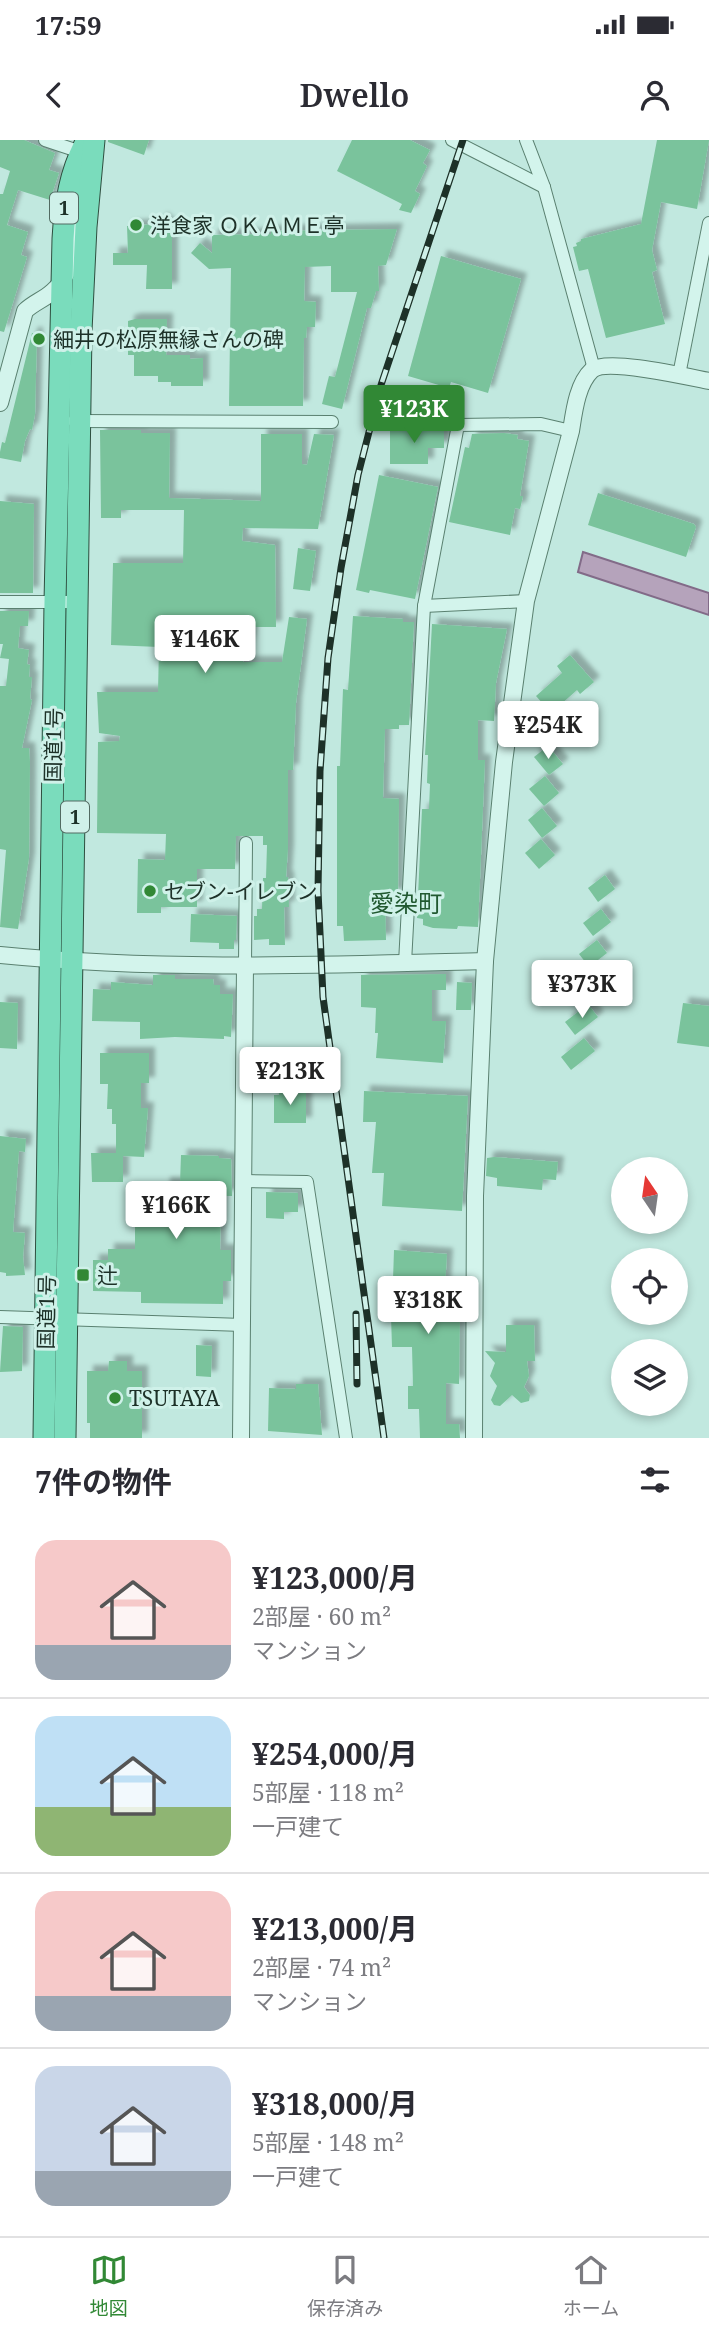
<!DOCTYPE html>
<html lang="ja">
<meta charset="utf-8">
<style>
body{margin:0;font-family:"Noto Serif","Noto Sans JP",serif;background:#f7f7f7;color:#2b2b33;height:100vh;display:flex;flex-direction:column;font-size:26px;white-space:nowrap}
*{box-sizing:border-box;margin:0}
p{font-size:23px;color:#7c7c81}
.icon{flex:none;width:38px;height:38px;fill:none;stroke:currentColor;stroke-width:2;stroke-linecap:round;stroke-linejoin:round}
.map{position:relative;height:1298px;overflow:hidden}
.sheet{display:flex;flex-direction:column;background:#fff;flex:1}
.sheet>*{flex:none}
.needle{width:46px;rotate:347deg}
.buttons{position:absolute;left:611px;top:1017px;display:grid;gap:14px}
.buttons a{display:grid;place-items:center;width:77px;height:77px;border-radius:50%;background:#fff;box-shadow:0 4px 10px #0003;font-size:35px}
.price{position:absolute;translate:-50% -60px;padding:0 16px;border-radius:7px;background:#fff;color:#222;font-size:23px;line-height:46px;filter:drop-shadow(0 2px 4px #0008)}
.price::after{content:'';position:absolute;left:50%;top:42px;width:21px;height:16px;margin-left:-10px;background:inherit;clip-path:polygon(0 0,100% 0,50% 100%)}
.price.active{background:#318835;color:#fff}
ul{padding:0;list-style:none}
li{display:flex;align-items:center;gap:21px;height:175px;padding:0 35px}
li+li{border-top:2px solid #e1e1e2}
li span{display:grid;place-items:center;flex:none;width:196px;height:140px;border-radius:21px;color:#555}
li>.icon{margin-inline-start:auto}
span .icon{width:84px;height:84px;fill:#fffc;stroke-width:1}
li b{font-size:30px}
h2{display:flex;justify-content:space-between;align-items:center;height:84px;padding:0 35px;font-size:30px}
.status{display:flex;justify-content:space-between;align-items:center;height:49px;padding:0 35px;background:#fff;direction:ltr}
.status svg{height:19px;fill:currentColor}
header{display:flex;justify-content:space-between;align-items:center;height:91px;padding:0 35px;background:#fff;font-size:32px;font-weight:600}
.dock{display:flex;justify-content:space-around;align-items:center;height:98px;border-top:2px solid #e1e1e2;background:#fff;font-size:19px;color:#7c7c81}
.dock a{display:grid;justify-items:center;gap:4px}
.dock .active{color:#318835}
.map>svg:first-child{display:block}
.water{fill:#b5a3bb;stroke:#826b88;stroke-width:2}
.building{fill:#7ac39c;filter:url(#shadow)}
.lines{fill:none;stroke-linecap:round;stroke-linejoin:round}
.minor-casing{stroke:#5a8070;stroke-width:14}
.tertiary-casing{stroke:#5a8070;stroke-width:18}
.trunk-casing{stroke:#2e4e3f;stroke-width:23}
.minor{stroke:#d3f4ec;stroke-width:12}
.tertiary{stroke:#d3f4ec;stroke-width:16}
.trunk{stroke:#7adcbc;stroke-width:21}
.rail-casing{stroke:#1d3128;stroke-width:7}
.rail{stroke:#cff1e9;stroke-width:4.5;stroke-dasharray:13;stroke-linecap:butt}
.poi-dot{fill:#318835;stroke:#cff1e9;stroke-width:2.5}
.labels{text-anchor:middle;dominant-baseline:central;stroke-width:6;stroke-linejoin:round;paint-order:stroke}
.shield{fill:#cff1e9;stroke:#526b62;stroke-width:2}
.shield-label{font-size:19px;font-weight:bold;fill:#1d3128}
.poi-label{font-size:21px;fill:#1d3128;stroke:#cff1e9;text-anchor:start}
.street-label{font-size:21px;fill:#1d3128;stroke:#cff1e9}
.quarter-label{font-size:24px;fill:#215930;stroke:#cff1e9}
</style>
<div class="status"><b>17:59</b><svg viewBox="0 0 49 12"><path d="M0 12V9h3v3zM5 12V6h3v6zM10 12V3h3v9zM15 12V0h3v12zM26 1h20v11H26zM47 4h2v5h-2z"/></svg></div>
<header><svg class="icon" aria-label="back" viewBox="0 0 24 24"><path d="M15 5l-7 7 7 7"/></svg>Dwello<svg class="icon" aria-label="person" viewBox="0 0 24 24"><circle cx="12" cy="8" r="4"/><path d="M4 21q1-7 8-7t8 7"/></svg></header>
<div class="map">
<svg width="709" height="1298" viewBox="0 0 709 1298">
<defs>
<filter id="shadow"><feDropShadow dx="6" dy="-6" stdDeviation="2" flood-color="#0004"/></filter>
</defs>
<rect width="100%" height="100%" fill="#c1e8df"/>
<polygon class="water" points="583,412 709,453 709,475 578,432"/>
<g class="building">
<polygon points="0,0 24,0 55,13 49,30 59,33 50,60 18,50 7,85 28,92 21,115 27,117 4,192 0,191 0,54 3,54 10,31 0,27"/>
<polygon points="108,0 149,0 144,15 108,2"/>
<polygon points="352,0 410,0 430,10 423,23 427,26 415,51 420,54 411,73 399,70 402,64 337,31"/>
<polygon points="657,0 709,0 697,69 661,62 652,110 657,130 652,132 665,184 606,198 588,129 579,131 573,107 577,106 576,103 581,101 581,99 641,84"/>
<polygon points="162,78 172,87 172,149 146,149 147,125 113,125 113,113 128,113 127,86 157,84"/>
<polygon points="397,89 386,125 378,126 379,151 376,151 371,168 367,168 342,269 322,264 329,236 335,237 357,152 331,152 331,126 305,127 304,161 316,162 315,187 307,187 306,198 304,198 303,266 229,266 231,128 209,129 191,113 200,103 212,113 212,95 271,94 271,91"/>
<polygon points="441,116 521,139 488,253 451,242 449,248 408,236"/>
<polygon points="135,179 167,179 166,215 190,215 190,219 203,218 203,246 171,246 171,242 158,242 158,236 134,236 134,215 128,215 128,181"/>
<polygon points="32,193 37,193 35,274 32,290 30,289 25,301 21,322 0,318 0,312 2,302 5,303"/>
<polygon points="390,289 444,289 444,308 428,308 428,324 390,324"/>
<polygon points="100,290 141,290 141,293 170,293 169,358 261,361 261,294 302,294 302,324 307,325 314,294 334,295 318,389 243,388 242,401 275,405 276,487 251,487 250,499 243,522 282,522 289,477 307,479 296,563 293,630 288,630 288,709 286,737 288,737 289,767 284,767 285,805 269,805 269,799 254,800 254,776 257,776 257,769 262,769 263,738 266,738 267,705 263,705 263,696 236,696 235,729 197,729 197,767 161,767 161,773 137,773 138,719 165,720 166,694 97,693 98,602 119,601 120,596 99,593 97,552 158,552 159,507 111,505 113,423 183,423 184,370 121,370 121,378 101,378"/>
<polygon points="504,293 518,295 517,299 529,301 520,356 523,356 520,369 515,368 510,395 449,382 465,307 469,308 472,294"/>
<polygon points="379,335 438,347 415,459 370,450 369,453 356,450"/>
<polygon points="598,353 694,384 696,387 686,417 588,385"/>
<polygon points="0,361 34,364 33,453 0,453"/>
<polygon points="298,408 316,411 310,451 293,449"/>
<polygon points="0,471 29,471 28,486 20,486 18,508 29,510 27,524 30,525 29,537 32,537 30,559 32,560 22,608 29,608 30,622 29,718 18,789 0,787 6,710 0,709 0,546 6,546 9,519 0,518 3,504 0,504"/>
<polygon points="353,476 403,479 403,482 414,482 409,585 399,585 399,589 385,589 383,658 399,659 398,755 385,755 386,800 344,801 343,786 337,786 337,626 340,626 343,549 348,550"/>
<polygon points="432,484 507,489 496,543 494,581 478,580 478,620 485,620 478,787 458,786 457,789 433,788 423,785 423,779 417,778 422,669 429,669 430,644 427,643 428,615 425,615"/>
<polygon points="570,515 594,542 580,554 577,550 551,573 536,556 562,533 557,526"/>
<polygon points="548,574 563,591 549,604 534,587"/>
<polygon points="548,606 563,624 549,635 534,617"/>
<polygon points="545,636 559,653 544,666 529,649"/>
<polygon points="542,668 557,686 542,698 528,680"/>
<polygon points="541,699 555,715 539,729 525,713"/>
<polygon points="605,735 615,749 598,762 588,748"/>
<polygon points="601,769 611,782 593,796 583,783"/>
<polygon points="191,774 237,776 236,800 234,800 234,809 219,809 219,803 190,802"/>
<polygon points="597,800 607,813 589,827 579,814"/>
<polygon points="593,830 603,843 583,858 573,845"/>
<polygon points="446,834 446,850 432,850 432,881 446,881 443,923 376,918 378,893 375,893 376,868 361,867 361,835"/>
<polygon points="153,835 175,835 175,839 213,839 214,845 220,845 220,854 233,854 231,897 224,896 224,899 175,897 140,899 140,882 92,881 93,849 111,850 111,842 153,845"/>
<polygon points="457,842 472,843 471,870 456,870"/>
<polygon points="0,862 18,863 17,909 0,908"/>
<polygon points="683,863 709,866 709,907 677,903"/>
<polygon points="588,864 598,877 575,895 565,882"/>
<polygon points="584,898 595,911 571,930 561,917"/>
<polygon points="100,913 149,913 149,943 141,943 141,968 148,968 144,1017 123,1016 123,1042 92,1042 91,1013 116,1013 116,984 112,984 112,969 107,969 108,944 100,944"/>
<polygon points="306,951 306,983 274,983 274,955 279,955 279,952"/>
<polygon points="364,951 468,956 462,1071 382,1066 384,1033 372,1033 376,982 363,982"/>
<polygon points="0,996 26,999 25,1012 19,1011 13,1092 25,1093 23,1117 25,1135 6,1136 6,1133 0,1132"/>
<polygon points="181,1015 219,1016 219,1018 231,1019 232,1056 221,1056 220,1110 231,1110 231,1141 223,1141 223,1164 141,1163 141,1152 93,1151 93,1120 108,1120 108,1109 135,1109 135,1062 150,1062 150,1055 164,1055 164,1043 180,1043"/>
<polygon points="494,1017 558,1022 556,1040 543,1039 542,1050 497,1046 497,1038 486,1036 487,1018"/>
<polygon points="266,1052 298,1053 298,1072 284,1072 284,1079 266,1078"/>
<polygon points="394,1110 447,1114 445,1146 457,1147 456,1174 460,1175 459,1244 446,1243 446,1284 459,1284 460,1298 420,1298 419,1269 408,1269 408,1246 413,1246 412,1207 392,1207 391,1176 396,1176 397,1140 393,1140"/>
<polygon points="506,1185 534,1185 535,1221 527,1221 529,1236 524,1247 530,1255 529,1261 521,1263 512,1255 500,1266 494,1265 491,1260 497,1246 490,1236 495,1223 485,1211 506,1212"/>
<polygon points="3,1186 23,1187 22,1231 0,1232"/>
<polygon points="196,1205 212,1206 211,1237 196,1236"/>
<polygon points="109,1221 127,1221 127,1231 142,1231 142,1298 90,1298 90,1283 87,1283 87,1231 108,1231"/>
<polygon points="296,1244 318,1244 322,1295 268,1291 269,1248 296,1249"/>
</g>
<g class="lines">
<g class="minor-casing">
<g id="minor">
<polyline points="45,0 84,13"/>
<polyline points="452,0 544,47"/>
<polyline points="526,0 544,47 594,229"/>
<polyline points="679,235 709,83"/>
<polyline points="74,281 332,282"/>
<polyline points="0,462 78,462"/>
<polyline points="424,466 526,461"/>
<polyline points="405,823 424,466 458,285 541,284 571,291"/>
<polyline points="245,825 246,703"/>
<polyline points="245,1041 307,1042 346,1298"/>
<polyline points="0,1177 243,1185"/>
</g>
</g>
<g class="tertiary-casing">
<g id="tertiary">
<path d="M0,263L25,171C33,163 43,160 52,152C72,136 74,110 76,86"/>
<path d="M0,815C161,831 324,825 485,821"/>
<polyline points="241,1298 245,825"/>
<path d="M474,1298L475,1056L485,821L504,622L526,461L571,291C574,272 577,244 592,230C607,218 688,237 709,241"/>
</g>
</g>
<g class="trunk-casing">
<g id="trunk">
<path d="M44,1298L55,462L63,99C65,63 70,32 87,0"/>
<polyline points="65,1298 81,191 86,87 94,0"/>
</g>
</g>
<use href="#minor" class="minor"/>
<use href="#tertiary" class="tertiary"/>
<use href="#trunk" class="trunk"/>
<g class="rail-casing">
<g id="rail">
<polyline points="356,1174 357,1244"/>
<polyline points="384,1298 323,857 318,751 320,631 328,518 341,428 358,335 381,245 463,0"/>
</g>
</g>
<use href="#rail" class="rail"/>
</g>
<g class="poi-dot">
<circle cx="136" cy="85" r="7"/>
<circle cx="39" cy="199" r="7"/>
<circle cx="150" cy="751" r="7"/>
<rect x="76" y="1128" width="14" height="14" rx="3.5"/>
<circle cx="115" cy="1258" r="7"/>
</g>
<g class="labels">
<g class="shield">
<rect x="50" y="52.5" width="28" height="31" rx="5"/>
<rect x="61" y="661.5" width="28" height="31" rx="5"/>
</g>
<g class="shield-label">
<text x="64" y="68">1</text>
<text x="75" y="677">1</text>
</g>
<g class="poi-label">
<text x="150" y="85">洋食家 ＯＫＡＭＥ亭</text>
<text x="53" y="199">細井の松原無縁さんの碑</text>
<text x="164" y="751">セブン-イレブン</text>
<text x="97" y="1135">辻</text>
<text x="129" y="1258">TSUTAYA</text>
</g>
<g class="street-label">
<text transform="translate(53 605) rotate(-89)">国道1号</text>
<text transform="translate(46 1172) rotate(-89)">国道1号</text>
</g>
<g class="quarter-label">
<text x="406" y="762">愛染町</text>
</g>
</g>
</svg>
<div class="buttons">
<a><svg class="needle" viewBox="-14 -14 28 28"><path d="M0-13l5 13h-10z" fill="#e53935"/><path d="M0 13l5-13h-10z" fill="#7c7c81"/></svg></a>
<a><svg class="icon" aria-label="locate" viewBox="0 0 24 24"><circle cx="12" cy="12" r="6"/><path d="M12 2v4M12 18v4M2 12h4M18 12h4"/></svg></a>
<a><svg class="icon" aria-label="layers" viewBox="0 0 24 24"><path d="M12 4l9 5-9 5-9-5zM3 14l9 5 9-5"/></svg></a>
</div>
<b class="price active" style="left:414px;top:305px">¥123K</b>
<b class="price" style="left:205px;top:535px">¥146K</b>
<b class="price" style="left:548px;top:621px">¥254K</b>
<b class="price" style="left:582px;top:880px">¥373K</b>
<b class="price" style="left:290px;top:967px">¥213K</b>
<b class="price" style="left:176px;top:1101px">¥166K</b>
<b class="price" style="left:428px;top:1196px">¥318K</b>
</div>
<section class="sheet">
<h2>7件の物件<svg class="icon" aria-label="filters" viewBox="0 0 24 24"><path d="M4 7h16M4 17h16"/><circle cx="9" cy="7" r="2"/><circle cx="15" cy="17" r="2"/></svg></h2>
<ul>
<li><span style="background:linear-gradient(#f6c9c9 75%,#9aa5b1 0)"><svg class="icon" aria-label="home" viewBox="0 0 24 24"><path d="M3 11l9-7 9 7M6 9v11h12V9"/></svg></span><div><b>¥123,000/月</b><p>2部屋 · 60 m²</p><p>マンション</p></div></li>
<li><span style="background:linear-gradient(#bfe0f5 65%,#8fb573 0)"><svg class="icon" aria-label="home" viewBox="0 0 24 24"><path d="M3 11l9-7 9 7M6 9v11h12V9"/></svg></span><div><b>¥254,000/月</b><p>5部屋 · 118 m²</p><p>一戸建て</p></div></li>
<li><span style="background:linear-gradient(#f6c9c9 75%,#9aa5b1 0)"><svg class="icon" aria-label="home" viewBox="0 0 24 24"><path d="M3 11l9-7 9 7M6 9v11h12V9"/></svg></span><div><b>¥213,000/月</b><p>2部屋 · 74 m²</p><p>マンション</p></div></li>
<li><span style="background:linear-gradient(#c9d6e8 75%,#9aa5b1 0)"><svg class="icon" aria-label="home" viewBox="0 0 24 24"><path d="M3 11l9-7 9 7M6 9v11h12V9"/></svg></span><div><b>¥318,000/月</b><p>5部屋 · 148 m²</p><p>一戸建て</p></div></li>
</ul>
</section>
<nav class="dock">
<a class="active"><svg class="icon" aria-label="map" viewBox="0 0 24 24"><path d="M3 6l6-2 6 2 6-2v14l-6 2-6-2-6 2zM9 4v14M15 6v14"/></svg>地図</a>
<a><svg class="icon" aria-label="saved" viewBox="0 0 24 24"><path d="M7 4h10v16l-5-4-5 4z"/></svg>保存済み</a>
<a><svg class="icon" aria-label="home" viewBox="0 0 24 24"><path d="M3 11l9-7 9 7M6 9v11h12V9"/></svg>ホーム</a>
</nav>
